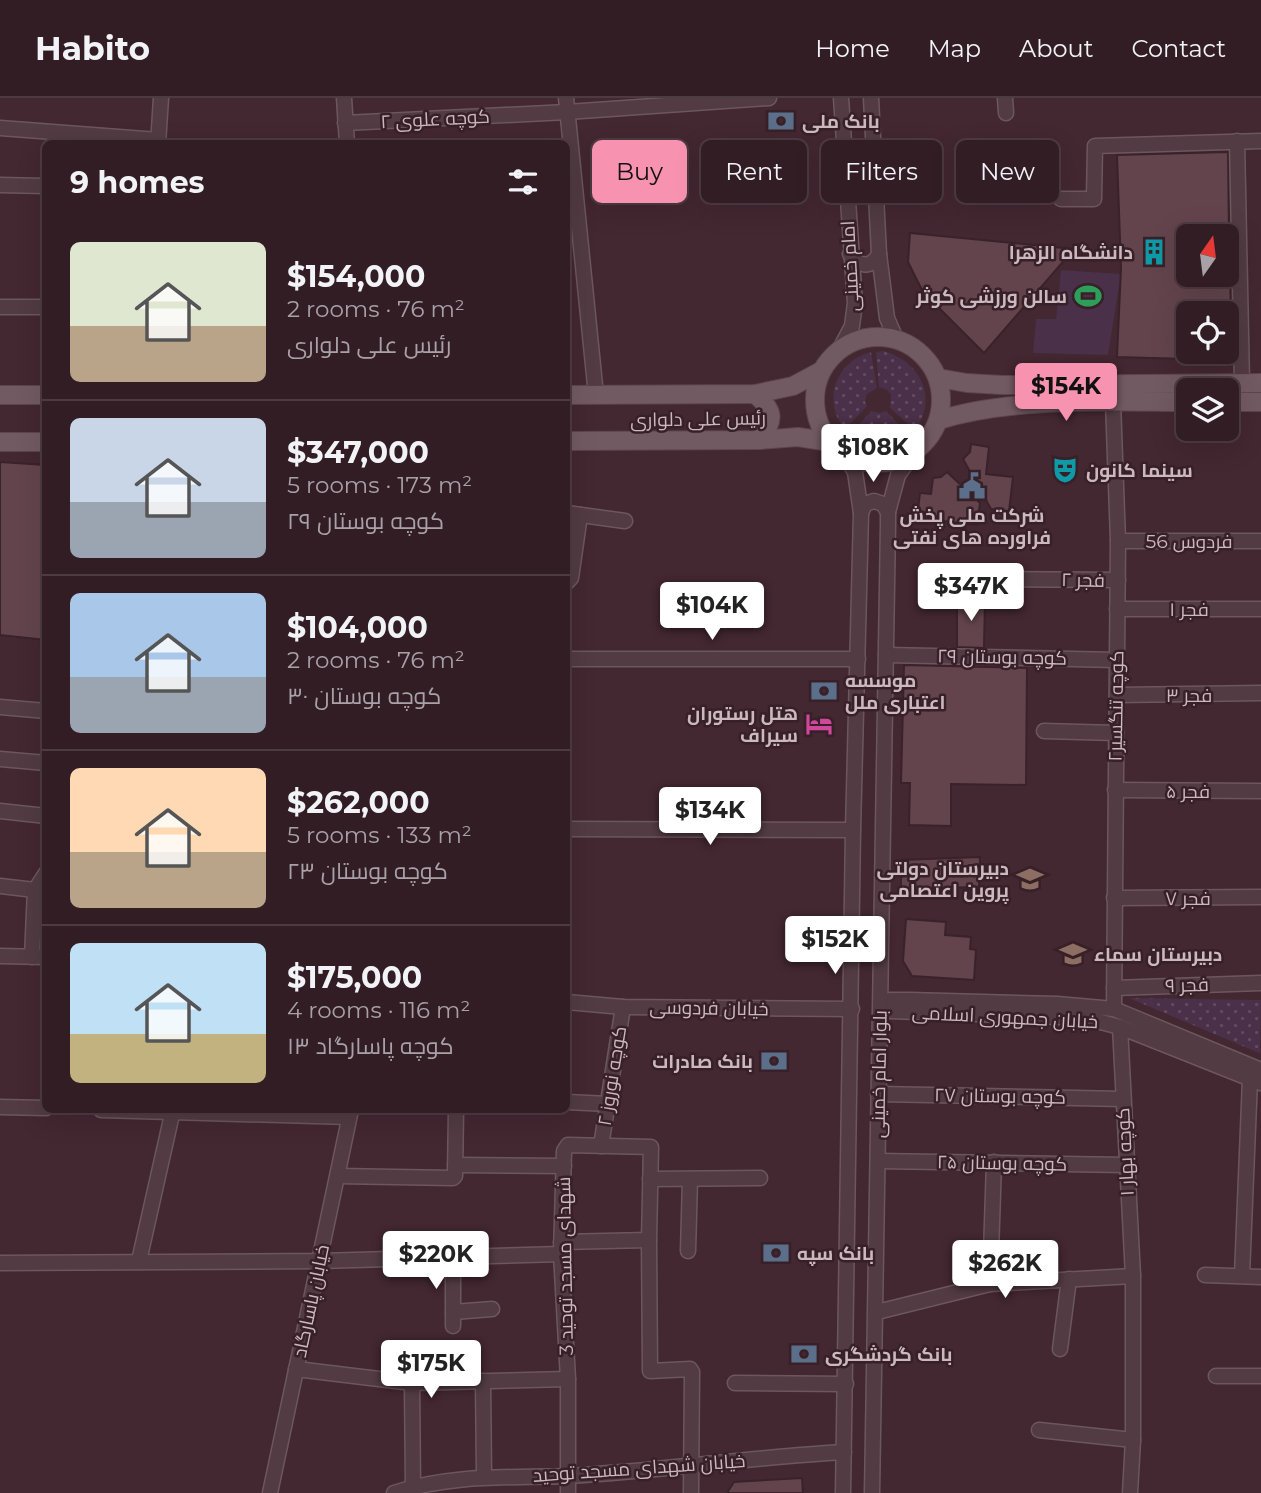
<!DOCTYPE html>
<meta charset="utf-8">
<style>
body{margin:0;font-family:Montserrat,Cairo,sans-serif;background:#3a262d;color:#f1f3f6;height:100vh;display:flex;flex-direction:column;font-size:26px;white-space:nowrap}
*{box-sizing:border-box;margin:0}
p{font-size:23px;color:#a8a2a7}
.icon{flex:none;width:38px;height:38px;fill:none;stroke:currentColor;stroke-width:2;stroke-linecap:round;stroke-linejoin:round}
.map{position:relative;flex:1;overflow:hidden}
.drawer{position:absolute;left:42px;top:42px;width:528px;height:973px;display:flex;flex-direction:column;background:#321d25;border-radius:10px;box-shadow:0 7px 28px #0002,0 0 0 2px #4d3b42}
.drawer>*{flex:none}
.banner{position:absolute;left:592px;top:42px;width:564px;height:63px;display:flex;gap:14px}
.needle{width:46px;rotate:14deg}
.controls{position:absolute;left:1176px;top:126px;display:grid;gap:14px}
.controls a{display:grid;place-items:center;width:63px;height:63px;border-radius:10px;background:#321d25;box-shadow:0 7px 28px #0002,0 0 0 2px #4d3b42;font-size:35px}
.price{position:absolute;translate:-50% -60px;padding:0 16px;border-radius:7px;background:#fff;color:#222;font-size:23px;line-height:46px;filter:drop-shadow(0 2px 4px #0008)}
.price::after{content:'';position:absolute;left:50%;top:42px;width:21px;height:16px;margin-left:-10px;background:inherit;clip-path:polygon(0 0,100% 0,50% 100%)}
.price.current{background:#f892b1;color:#111}
ul{padding:0;list-style:none}
li{display:flex;align-items:center;gap:21px;height:175px;padding:0 28px}
li+li{border-top:2px solid #4d3b42}
li span{display:grid;place-items:center;flex:none;width:196px;height:140px;border-radius:10px;color:#555}
li>.icon{margin-inline-start:auto}
span .icon{width:84px;height:84px;fill:#fffc;stroke-width:1}
li b{font-size:30px}
h2{display:flex;justify-content:space-between;align-items:center;height:84px;padding:0 28px;font-size:30px}
.tag{padding:0 24px;border-radius:10px;background:#321d25;box-shadow:0 7px 28px #0002,0 0 0 2px #4d3b42;font-size:24px;line-height:63px}
.tag.current{background:#f892b1;color:#111}
header{display:flex;align-items:center;gap:42px;box-sizing:border-box;height:98px;padding:0 35px;background:#321d25;border-bottom:2px solid #4d3b42}
header strong{font-size:33px}
nav{display:flex;gap:38px;margin-inline-start:auto;font-size:24px}
.map>svg:first-child{display:block}
.grass{fill:url(#grass-dots)}
.garden{fill:#4a3048}
.building{fill:#63444d;stroke:#3a222a;stroke-width:2}
.lines{fill:none;stroke-linecap:round;stroke-linejoin:round}
.minor-casing{stroke:#6d575e;stroke-width:17}
.major-casing{stroke:#5c454c;stroke-width:20}
.minor{stroke:#523b43;stroke-width:14}
.major{stroke:#725a62;stroke-width:18}
.labels{text-anchor:middle;dominant-baseline:central;stroke-width:5;stroke-linejoin:round;paint-order:stroke}
.street-label{font-size:19px;fill:#ccb9bf;stroke:#382028}
.poi-label{font-size:19px;font-weight:bold;fill:#ccb9bf;stroke:#382028;text-anchor:start}
</style>
<header>
<strong>Habito</strong>
<nav><a>Home</a><a>Map</a><a>About</a><a>Contact</a></nav>
</header>
<div class="map">
<svg width="1261" height="1395" viewBox="0 0 1261 1395">
<defs>
<pattern id="grass-dots" width="8" height="8" patternUnits="userSpaceOnUse" patternTransform="scale(1.75)"><rect width="8" height="8" fill="#4a3048"/><path d="M2 2h.1M6 6h.1" fill="none" stroke="#634c61" stroke-width="1.8" stroke-linecap="round"/></pattern>
</defs>
<rect width="100%" height="100%" fill="#432731"/>
<g class="grass">
<path d="M883,253C920,262 939,301 915,332L890,310L891,296L887,292L879,289L876,254Z"/>
<path d="M871,254L877,290L867,296L865,304L867,308L845,331C821,303 836,263 871,254Z"/>
<path d="M871,313L880,315L886,313L908,336C887,342 872,346 852,335Z"/>
<polygon points="1129,900 1261,902 1260,955 1259,955"/>
</g>
<polygon class="garden" points="1061,172 1121,176 1108,257 1033,255 1036,221 1056,221"/>
<g class="building">
<polygon points="1228,54 1229,138 1188,138 1188,177 1230,177 1231,215 1188,215 1188,261 1117,259 1121,170 1117,57"/>
<polygon points="910,135 1074,151 984,255 923,194 908,164"/>
<polygon points="971,346 989,349 986,376 1013,379 1009,413 991,411 963,361 970,354"/>
<polygon points="0,364 46,367 46,542 0,537"/>
<polygon points="947,374 980,405 977,427 917,420 920,395 931,396 933,380 941,379"/>
<polygon points="957,501 985,501 984,550 957,549"/>
<polygon points="904,567 1027,570 1026,687 951,686 951,728 909,727 910,685 901,685"/>
<polygon points="980,759 979,789 901,791 901,762"/>
<polygon points="906,821 946,824 945,837 971,839 970,851 976,852 974,882 912,878 903,863"/>
<polygon points="802,1380 803,1395 727,1395 734,1384"/>
</g>
<g class="lines">
<g class="minor-casing">
<g id="minor">
<polyline points="344,0 347,46"/>
<polyline points="566,0 596,297"/>
<polyline points="841,0 855,205 852,228 841,249"/>
<polyline points="871,0 879,156 887,220 896,241"/>
<polyline points="1005,0 1006,15"/>
<polyline points="345,25 567,14 769,0"/>
<polyline points="0,30 158,42"/>
<polyline points="1237,43 1242,285"/>
<polyline points="158,46 161,0"/>
<polyline points="0,87 46,88"/>
<polyline points="1061,101 1094,101 1095,48 1261,43"/>
<path d="M850,156C859,169 871,171 879,156"/>
<polyline points="0,209 46,209"/>
<polyline points="1113,304 1118,443 1114,911"/>
<polyline points="567,415 625,423"/>
<polyline points="861,415 865,406 874,403 883,406 888,414"/>
<polyline points="1118,443 1261,443"/>
<polyline points="965,481 1118,482"/>
<polyline points="567,484 571,480 580,417"/>
<polyline points="1117,511 1261,511"/>
<polyline points="886,557 1117,562"/>
<polyline points="567,561 858,561"/>
<polyline points="1117,597 1261,595"/>
<polyline points="0,609 46,613"/>
<polyline points="1044,633 1116,635"/>
<polyline points="0,661 46,665"/>
<polyline points="1115,692 1261,693"/>
<polyline points="0,713 46,718"/>
<polyline points="567,731 853,732"/>
<polyline points="0,788 35,792"/>
<polyline points="1114,800 1261,799"/>
<polyline points="0,858 46,859"/>
<polyline points="32,859 35,792 46,775"/>
<polyline points="1114,890 1261,885"/>
<polyline points="567,904 623,909 852,911"/>
<polyline points="1120,929 1133,1178 1133,1342 1130,1395"/>
<polyline points="1261,972 1114,911 1057,906 910,902 890,902 881,906 890,913 1059,919 1093,922 1120,929 1261,985"/>
<polyline points="878,996 1122,1001"/>
<polyline points="567,1004 608,1006"/>
<polyline points="0,1009 46,1010"/>
<polyline points="101,1012 349,1019"/>
<polyline points="601,1048 623,909"/>
<polyline points="878,1063 1126,1067"/>
<polyline points="455,1067 564,1068"/>
<polyline points="338,1078 453,1080 455,1078 456,1012"/>
<polyline points="650,1081 760,1080"/>
<polyline points="561,1144 649,1142"/>
<polyline points="688,1153 690,1081"/>
<polyline points="139,1163 173,1012"/>
<polyline points="0,1165 320,1163 561,1156"/>
<polyline points="1205,1177 1261,1179"/>
<polyline points="1242,1177 1250,981"/>
<polyline points="990,1186 994,1064"/>
<polyline points="453,1214 492,1211"/>
<polyline points="877,1214 990,1186 1133,1178"/>
<polyline points="453,1228 453,1159"/>
<polyline points="1060,1251 1069,1181"/>
<polyline points="296,1271 412,1285 568,1281"/>
<polyline points="1216,1278 1261,1278"/>
<polyline points="483,1283 484,1378"/>
<polyline points="412,1285 413,1389"/>
<polyline points="735,1285 846,1286"/>
<polyline points="1039,1332 1133,1342"/>
<polyline points="270,1395 351,1012"/>
<path d="M394,1395C451,1376 509,1380 568,1378C660,1373 752,1359 844,1354"/>
<polyline points="568,1395 568,1281 561,1156 564,1053 568,1047 651,1049 649,1142 650,1273 690,1271 692,1274 691,1395"/>
<polyline points="843,1395 853,732 861,415 855,374 844,356"/>
<polyline points="872,1395 888,427 888,414 898,377 915,354"/>
</g>
</g>
<g class="major-casing">
<g id="major">
<circle cx="878" cy="302" r="63"/>
<polyline points="938,280 967,285 1002,287 1261,285"/>
<path d="M755,296C774,312 776,322 759,342"/>
<polyline points="0,297 46,297"/>
<polyline points="567,297 755,296 793,288 821,273"/>
<polyline points="1227,304 1261,304"/>
<path d="M939,322C1013,299 1110,304 1188,304"/>
<polyline points="567,343 759,342 798,339 830,344"/>
<polyline points="0,344 46,344"/>
</g>
</g>
<use href="#minor" class="minor"/>
<use href="#major" class="major"/>
</g>
<defs>
<g id="bank-bare" transform="scale(2.1)"><path d="M-6-4H6V4H-6ZM0-2.3a2.3 2.3 0 1 0 0 4.6a2.3 2.3 0 1 0 0-4.6Z" fill="#5c6f8a" stroke="#382028" stroke-width="2.5" paint-order="stroke"/></g>
<g id="building-bare" transform="scale(2.1)"><path d="M-4-6H4V6H1V3H-1V6H-4ZM-2.5-4.3h1.7v1.8h-1.7ZM.8-4.3h1.7v1.8H.8ZM-2.5-1h1.7V.8h-1.7ZM.8-1h1.7V.8H.8Z" fill="#0f9aa8" stroke="#382028" stroke-width="2.5" paint-order="stroke"/></g>
<g id="stadium-bare" transform="scale(2.1)"><path d="M0-5a6.5 5 0 1 0 0 10a6.5 5 0 1 0 0-10ZM-3.5-1.8h7v3.6h-7Z" fill="#2e9e5b" stroke="#382028" stroke-width="2.5" paint-order="stroke"/></g>
<g id="theatre-bare" transform="scale(2.1)"><path d="M-5-5.5Q0-4 5-5.5V0Q5 5 0 6Q-5 5-5 0ZM-3.3-2.5H-1v1.5H-3.3ZM1-2.5H3.3v1.5H1ZM-2.8 1Q0 5.5 2.8 1Z" fill="#0f9aa8" stroke="#382028" stroke-width="2.5" paint-order="stroke"/></g>
<g id="civic-bare" transform="scale(2.1)"><path d="M-.6-6.5H3V-4.5H.6V-3L4-1V1h2V6H-6V1h2V-1L-.6-3ZM-1.2 2.5V6h2.4V2.5Z" fill="#5c6f8a" stroke="#382028" stroke-width="2.5" paint-order="stroke"/></g>
<g id="hotel-bare" transform="scale(2.1)"><path d="M-6-4.5h1.5V1H6V5H4.5V3h-9V5H-6ZM-4 0a1.8 1.8 0 1 1 3.6 0ZM.5 0V-2.5h3Q6-2.5 6 0Z" fill="#d1479c" stroke="#382028" stroke-width="2.5" paint-order="stroke"/></g>
<g id="school-bare" transform="scale(2.1)"><path d="M0-5L7-2L0 1L-7-2ZM-4 1L0 2.5L4 1V4Q0 6-4 4Z" fill="#8d6e63" stroke="#382028" stroke-width="2.5" paint-order="stroke"/></g>
</defs>
<g fill-rule="evenodd">
<use href="#bank-bare" x="781" y="23"/>
<use href="#building-bare" x="1154" y="154"/>
<use href="#stadium-bare" x="1088" y="198"/>
<use href="#theatre-bare" x="1065" y="372"/>
<use href="#civic-bare" x="972" y="388"/>
<use href="#bank-bare" x="824" y="593"/>
<use href="#hotel-bare" x="819" y="626"/>
<use href="#school-bare" x="1030" y="781"/>
<use href="#school-bare" x="1073" y="856"/>
<use href="#bank-bare" x="774" y="963"/>
<use href="#bank-bare" x="776" y="1155"/>
<use href="#bank-bare" x="804" y="1256"/>
</g>
<g class="labels">
<g class="street-label">
<text transform="translate(435 21) rotate(-3)">کوچه علوی ۲</text>
<text transform="translate(850 168) rotate(-93)">امام خمینی</text>
<text transform="translate(698 321) rotate(-1)">رئیس علی دلواری</text>
<text x="1189" y="443">فردوس 56</text>
<text transform="translate(1083 482) rotate(1)">فجر ۲</text>
<text x="1189" y="511">فجر ۱</text>
<text transform="translate(1002 559) rotate(1)">کوچه بوستان ۲۹</text>
<text x="1189" y="597">فجر ۳</text>
<text transform="translate(1116 608) rotate(-89)">کوچه تنگسیر۲</text>
<text x="1188" y="693">فجر ۵</text>
<text x="1188" y="800">فجر ۷</text>
<text transform="translate(1187 887) rotate(-2)">فجر ۹</text>
<text transform="translate(709 910) rotate(1)">خیابان فردوسی</text>
<text transform="translate(1005 919) rotate(3)">خیابان جمهوری اسلامی</text>
<text transform="translate(879 976) rotate(-89)">بلوار امام خمینی</text>
<text transform="translate(612 978) rotate(-81)">کوچه نوروز ۲</text>
<text transform="translate(1000 998) rotate(1)">کوچه بوستان ۲۷</text>
<text transform="translate(1125 1054) rotate(-93)">کوچه بهار ۱</text>
<text transform="translate(1002 1065) rotate(1)">کوچه بوستان ۲۵</text>
<text transform="translate(565 1168) rotate(-91)">شهدای مسجد توحید 3</text>
<text transform="translate(311 1203) rotate(-78)">خیابان پاسارگاد</text>
<text transform="translate(639 1370) rotate(-4)">خیابان شهدای مسجد توحید</text>
</g>
<g class="poi-label">
<text x="802" y="23">بانک ملی</text>
<text x="1133" y="154" text-anchor="end">دانشگاه الزهرا</text>
<text x="1067" y="198" text-anchor="end">سالن ورزشی کوثر</text>
<text x="1086" y="372">سینما کانون</text>
<text x="972" y="417" text-anchor="middle">شرکت ملی پخش<tspan x="972" dy="22">فراورده های نفتی</tspan></text>
<text x="845" y="582">موسسه<tspan x="845" dy="22">اعتباری ملل</tspan></text>
<text x="798" y="615" text-anchor="end">هتل رستوران<tspan x="798" dy="22">سیراف</tspan></text>
<text x="1009" y="770" text-anchor="end">دبیرستان دولتی<tspan x="1009" dy="22">پروین اعتصامی</tspan></text>
<text x="1094" y="856">دبیرستان سماء</text>
<text x="753" y="963" text-anchor="end">بانک صادرات</text>
<text x="797" y="1155">بانک سپه</text>
<text x="825" y="1256">بانک گردشگری</text>
</g>
</g>
</svg>
<div class="controls">
<a><svg class="needle" viewBox="-14 -14 28 28"><path d="M0-13l5 13h-10z" fill="#e53935"/><path d="M0 13l5-13h-10z" fill="#a8a2a7"/></svg></a>
<a><svg class="icon" aria-label="locate" viewBox="0 0 24 24"><circle cx="12" cy="12" r="6"/><path d="M12 2v4M12 18v4M2 12h4M18 12h4"/></svg></a>
<a><svg class="icon" aria-label="layers" viewBox="0 0 24 24"><path d="M12 4l9 5-9 5-9-5zM3 14l9 5 9-5"/></svg></a>
</div>
<b class="price current" style="left:1066px;top:325px">$154K</b>
<b class="price" style="left:873px;top:386px">$108K</b>
<b class="price" style="left:971px;top:525px">$347K</b>
<b class="price" style="left:712px;top:544px">$104K</b>
<b class="price" style="left:710px;top:749px">$134K</b>
<b class="price" style="left:835px;top:878px">$152K</b>
<b class="price" style="left:436px;top:1193px">$220K</b>
<b class="price" style="left:1005px;top:1202px">$262K</b>
<b class="price" style="left:431px;top:1302px">$175K</b>
<div class="banner">
<a class="tag current">Buy</a>
<a class="tag">Rent</a>
<a class="tag">Filters</a>
<a class="tag">New</a>
</div>
<section class="drawer">
<h2>9 homes<svg class="icon" aria-label="filters" viewBox="0 0 24 24"><path d="M4 7h16M4 17h16"/><circle cx="9" cy="7" r="2"/><circle cx="15" cy="17" r="2"/></svg></h2>
<ul>
<li><span style="background:linear-gradient(#dfe7d0 60%,#b9a48a 0)"><svg class="icon" aria-label="home" viewBox="0 0 24 24"><path d="M3 11l9-7 9 7M6 9v11h12V9"/></svg></span><div><b>$154,000</b><p>2 rooms · 76 m²</p><p>رئیس علی دلواری</p></div></li>
<li><span style="background:linear-gradient(#c9d6e8 60%,#9aa5b1 0)"><svg class="icon" aria-label="home" viewBox="0 0 24 24"><path d="M3 11l9-7 9 7M6 9v11h12V9"/></svg></span><div><b>$347,000</b><p>5 rooms · 173 m²</p><p>کوچه بوستان ۲۹</p></div></li>
<li><span style="background:linear-gradient(#a9c7e8 60%,#9aa5b1 0)"><svg class="icon" aria-label="home" viewBox="0 0 24 24"><path d="M3 11l9-7 9 7M6 9v11h12V9"/></svg></span><div><b>$104,000</b><p>2 rooms · 76 m²</p><p>کوچه بوستان ۳۰</p></div></li>
<li><span style="background:linear-gradient(#ffd9b3 60%,#b9a48a 0)"><svg class="icon" aria-label="home" viewBox="0 0 24 24"><path d="M3 11l9-7 9 7M6 9v11h12V9"/></svg></span><div><b>$262,000</b><p>5 rooms · 133 m²</p><p>کوچه بوستان ۲۳</p></div></li>
<li><span style="background:linear-gradient(#bfe0f5 65%,#c2b280 0)"><svg class="icon" aria-label="home" viewBox="0 0 24 24"><path d="M3 11l9-7 9 7M6 9v11h12V9"/></svg></span><div><b>$175,000</b><p>4 rooms · 116 m²</p><p>کوچه پاسارگاد ۱۳</p></div></li>
</ul>
</section>
</div>
